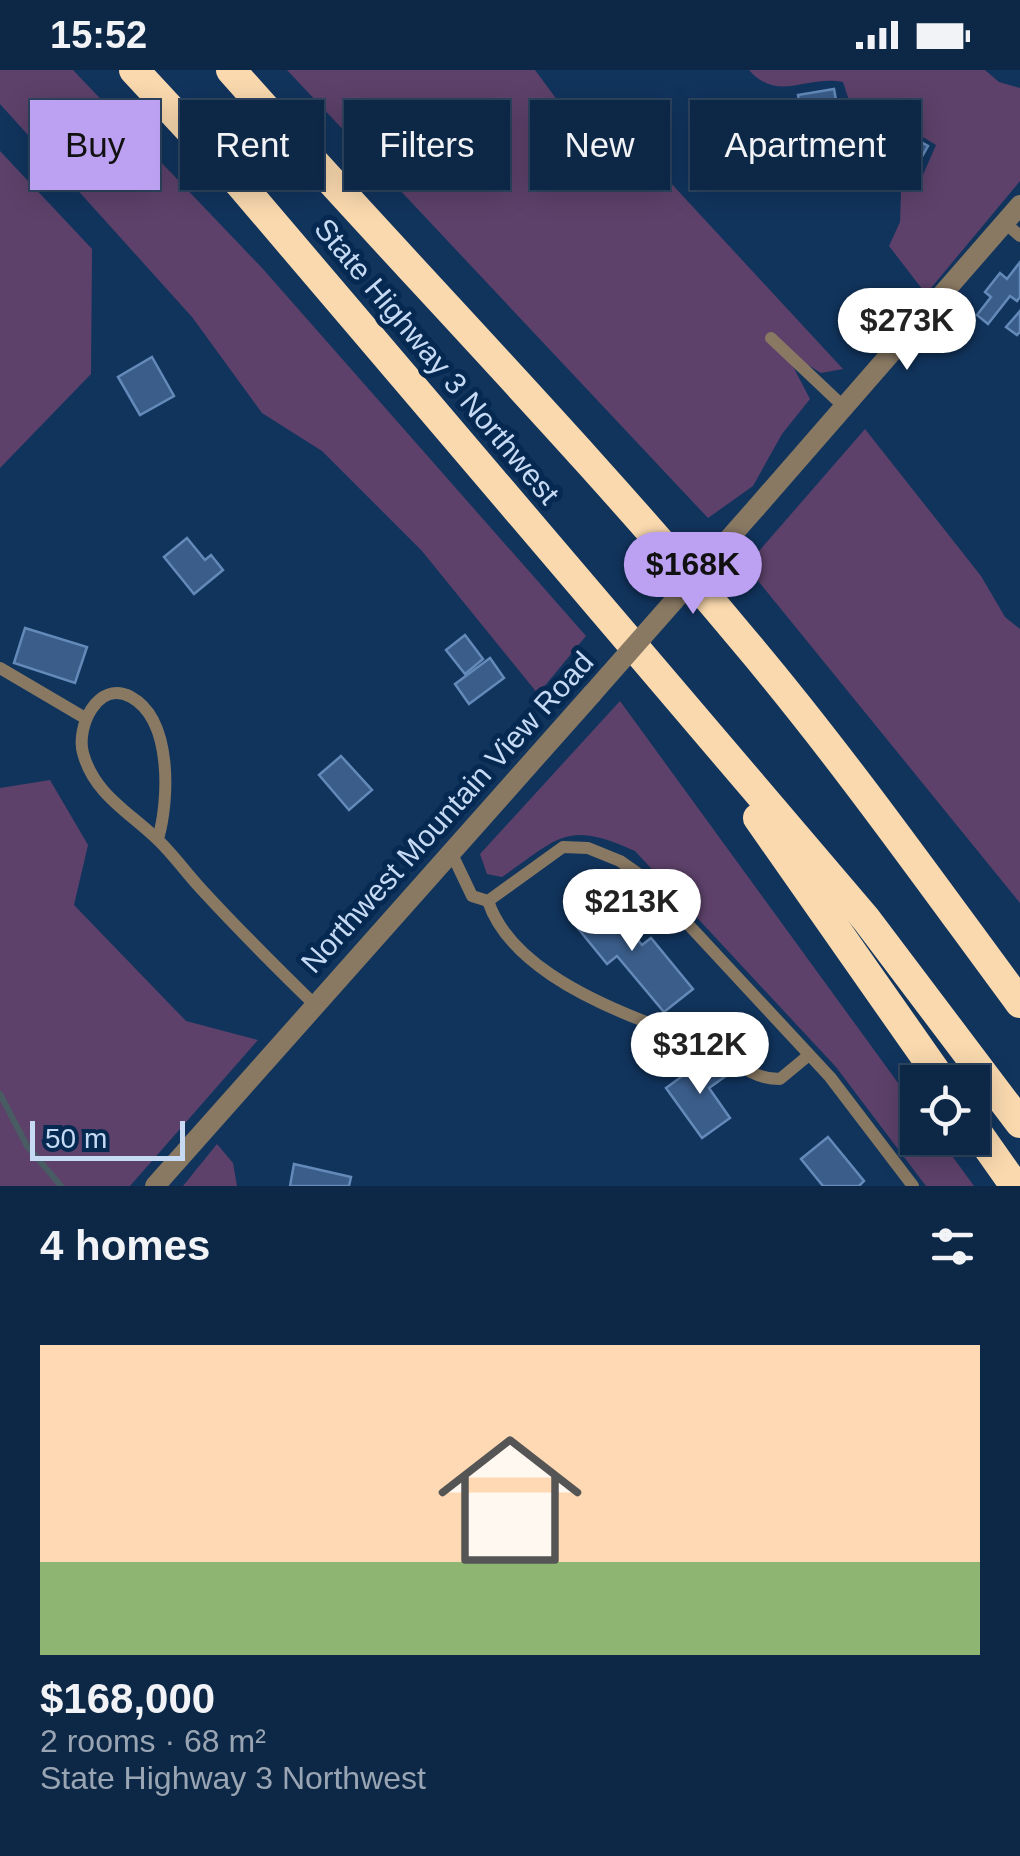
<!DOCTYPE html>
<meta charset="utf-8">
<style>
body{margin:0;font-family:Helvetica,sans-serif;background:#162f4d;color:#f1f3f6;height:100vh;display:flex;flex-direction:column;font-size:38px;white-space:nowrap}
*{box-sizing:border-box;margin:0}
p{font-size:32px;color:#9aa5b3}
.icon{flex:none;width:55px;height:55px;fill:none;stroke:currentColor;stroke-width:2;stroke-linecap:round;stroke-linejoin:round}
.map{position:relative;height:1116px;overflow:hidden}
.drawer{display:flex;flex-direction:column;background:#0d2746;flex:1}
.drawer>*{flex:none}
.banner{position:absolute;left:30px;top:30px;width:960px;height:90px;display:flex;gap:20px}
.controls{position:absolute;left:900px;top:995px;display:grid;gap:20px}
.controls a{display:grid;place-items:center;width:90px;height:90px;border-radius:0px;background:#0d2746;box-shadow:0 5px 25px #0003,0 0 0 2px #2d445f;font-size:50px}
.scale{position:absolute;left:30px;bottom:25px;width:155px;box-sizing:border-box;padding-left:10px;border:5px solid #c6daf4;border-top:0;font-size:28px;line-height:35px;white-space:nowrap;color:#c6daf4;-webkit-text-stroke:8px #062952;paint-order:stroke}
.price{position:absolute;translate:-50% -85px;padding:0 22px;border-radius:35px;background:#fff;color:#222;font-size:32px;line-height:65px;filter:drop-shadow(0 2px 5px #0008)}
.price::after{content:'';position:absolute;left:50%;top:60px;width:30px;height:22px;margin-left:-15px;background:inherit;clip-path:polygon(0 0,100% 0,50% 100%)}
.price.current{background:#bca0f2;color:#111}
ul{padding:0;list-style:none}
li{display:grid;align-content:center;gap:20px;height:530px;padding:0 40px}
li+li{border-top:2px solid #2d445f}
li span{display:grid;place-items:center;height:310px;border-radius:0px;color:#555}
li>.icon{margin-inline-start:auto}
span .icon{width:180px;height:180px;fill:#fffc;stroke-width:1}
li b{font-size:42px}
h2{display:flex;justify-content:space-between;align-items:center;height:120px;padding:0 40px;font-size:42px}
.pill{padding:0 35px;border-radius:0px;background:#0d2746;box-shadow:0 5px 25px #0003,0 0 0 2px #2d445f;font-size:35px;line-height:90px}
.pill.current{background:#bca0f2;color:#111}
.status{display:flex;justify-content:space-between;align-items:center;height:70px;padding:0 50px;background:#0d2746;direction:ltr}
.status svg{height:28px;fill:currentColor}
.map>svg:first-child{display:block}
.green{fill:#5d416a}
.lines{fill:none;stroke-linecap:round;stroke-linejoin:round}
.stream{stroke:#495b63;stroke-width:6}
.building{fill:#3a5d8a;stroke:#648ab9;stroke-width:2.5}
.service{stroke:#897963;stroke-width:12}
.minor{stroke:#897963;stroke-width:20}
.tertiary{stroke:#897963;stroke-width:20}
.motorway{stroke:#fad9ae;stroke-width:30}
.minor-bridge{stroke:#897963;stroke-width:20}
.labels{text-anchor:middle;dominant-baseline:central;stroke-width:10;stroke-linejoin:round;paint-order:stroke}
.street-label{font-size:30px;fill:#c6daf4;stroke:#062952}
</style>
<div class="status"><b>15:52</b><svg viewBox="0 0 49 12"><path d="M0 12V9h3v3zM5 12V6h3v6zM10 12V3h3v9zM15 12V0h3v12zM26 1h20v11H26zM47 4h2v5h-2z"/></svg></div>
<div class="map">
<svg width="1020" height="1116" viewBox="0 0 1020 1116">
<rect width="100%" height="100%" fill="#11345d"/>
<g class="green">
<polygon points="0,0 73,0 263,199 586,566 538,624 422,481 322,381 262,343 192,247 0,34"/>
<polygon points="287,0 535,0 595,81 644,84 843,299 821,303 785,281 810,329 782,364 753,416 708,448"/>
<path d="M749,0H985L999,12L1020,18V111L926,224L889,176L900,152L901,122L919,114L936,75L883,43L852,40L843,12C806,5 778,33 749,0Z"/>
<polygon points="0,81 92,179 91,304 0,398"/>
<polygon points="865,359 981,506 1005,547 1020,559 1020,833 746,496"/>
<path d="M620,631L917,1039L918,1068H939L974,1116H926L836,997L635,781C566,750 560,767 502,807L487,804L480,784Z"/>
<polygon points="50,710 88,775 74,835 186,951 258,970 130,1116 0,1116 0,718"/>
<polygon points="217,1074 233,1093 237,1116 183,1116"/>
</g>
<g class="lines">
<polyline class="stream" points="0,1024 27,1076 61,1116"/>
</g>
<g class="building">
<polygon points="834,19 838,41 801,46 798,25"/>
<polygon points="868,42 928,76 908,111 848,77"/>
<polygon points="1020,192 1020,227 1017,231 1010,226 988,254 977,245 991,227 985,222 1000,203 1007,209"/>
<polygon points="1020,241 1020,262 1017,265 1006,257"/>
<polygon points="152,287 174,326 140,345 118,307"/>
<polygon points="187,468 205,490 211,485 223,500 194,524 164,487"/>
<polygon points="25,558 87,577 75,613 14,593"/>
<polygon points="465,565 483,589 465,604 446,580"/>
<polygon points="490,588 504,608 469,634 455,614"/>
<polygon points="341,686 372,720 349,740 319,705"/>
<polygon points="601,826 642,875 651,868 693,919 664,942 617,886 607,894 572,851"/>
<polygon points="711,985 726,1006 709,1018 730,1048 702,1068 666,1018"/>
<polygon points="828,1067 864,1111 859,1116 823,1116 801,1089"/>
<polygon points="294,1094 351,1107 349,1116 290,1116"/>
</g>
<g class="lines">
<g class="service">
<polyline points="1005,153 1020,166"/>
<polyline points="771,268 844,337"/>
<polyline points="0,598 85,648"/>
<path d="M158,769C169,731 173,650 131,627C97,609 76,658 83,683C94,724 129,742 157,769C173,784 187,804 203,821C239,860 277,898 316,936"/>
<polyline points="452,784 472,826 488,831 563,777 588,778 620,791 647,810 830,1007 913,1116"/>
<path d="M488,831C508,891 585,928 641,950C660,958 682,960 700,968C730,982 744,1009 780,1009L809,985"/>
</g>
<polyline class="minor" points="756,438 1020,135"/>
<polyline class="tertiary" points="155,1116 592,624"/>
<g class="motorway">
<polyline points="134,0 240,114 866,849 1020,1053"/>
<path d="M231,0C399,190 578,371 741,567C840,684 929,810 1020,933"/>
<polyline points="758,748 943,1012"/>
<polyline points="972,1055 1015,1116"/>
</g>
<polyline class="minor-bridge" points="592,624 756,438"/>
</g>
<g class="labels">
<g class="street-label">
<text transform="translate(437 291) rotate(50)">State Highway 3 Northwest</text>
<text transform="translate(447 742) rotate(-48)">Northwest Mountain View Road</text>
</g>
</g>
</svg>
<div class="controls">
<a><svg class="icon" aria-label="locate" viewBox="0 0 24 24"><circle cx="12" cy="12" r="6"/><path d="M12 2v4M12 18v4M2 12h4M18 12h4"/></svg></a>
</div>
<div class="scale">50 m</div>
<b class="price" style="left:907px;top:303px">$273K</b>
<b class="price current" style="left:693px;top:547px">$168K</b>
<b class="price" style="left:632px;top:884px">$213K</b>
<b class="price" style="left:700px;top:1027px">$312K</b>
<div class="banner">
<a class="pill current">Buy</a>
<a class="pill">Rent</a>
<a class="pill">Filters</a>
<a class="pill">New</a>
<a class="pill">Apartment</a>
</div>
</div>
<section class="drawer">
<h2>4 homes<svg class="icon" aria-label="filters" viewBox="0 0 24 24"><path d="M4 7h16M4 17h16"/><circle cx="9" cy="7" r="2"/><circle cx="15" cy="17" r="2"/></svg></h2>
<ul>
<li><span style="background:linear-gradient(#ffd9b3 70%,#8fb573 0)"><svg class="icon" aria-label="home" viewBox="0 0 24 24"><path d="M3 11l9-7 9 7M6 9v11h12V9"/></svg></span><div><b>$168,000</b><p>2 rooms · 68 m²</p><p>State Highway 3 Northwest</p></div></li>
</ul>
</section>
